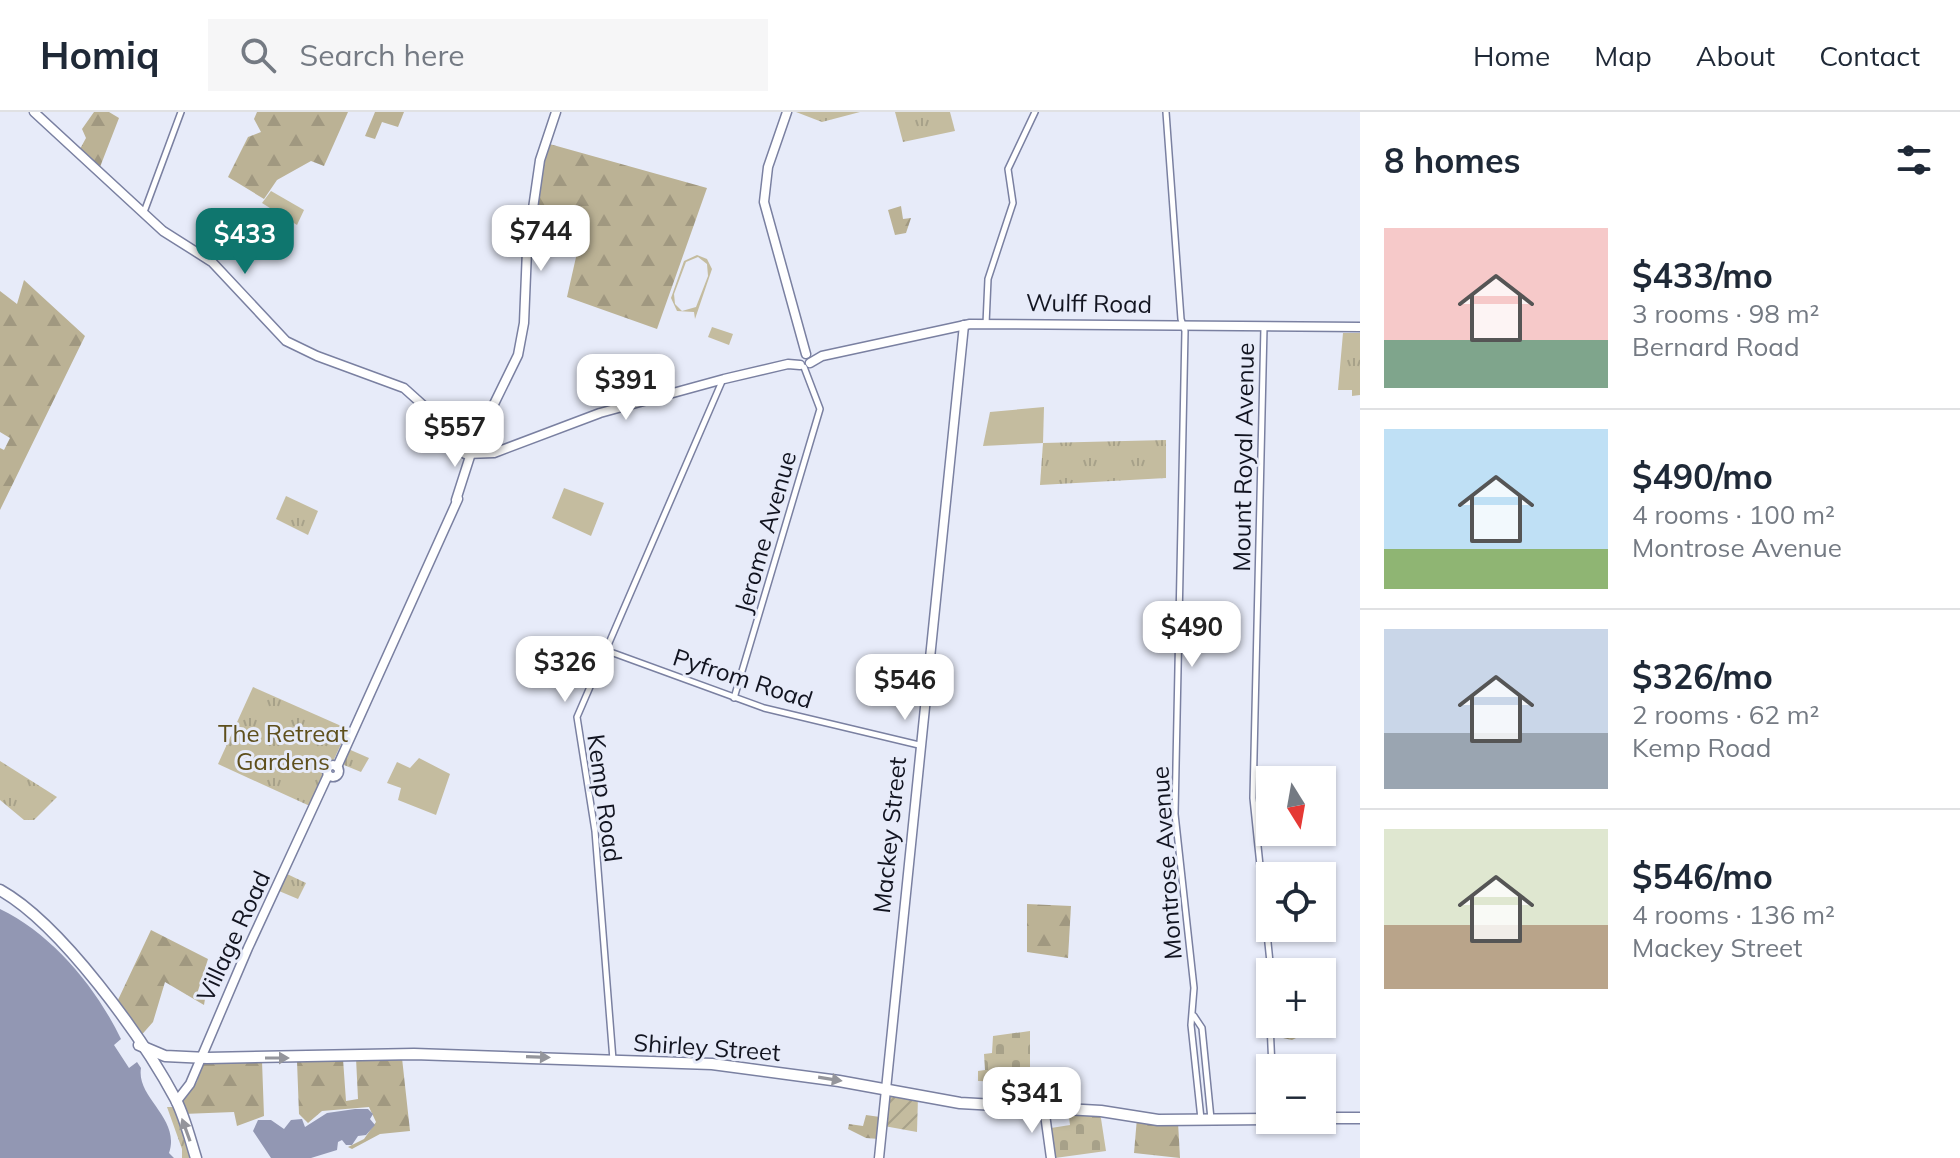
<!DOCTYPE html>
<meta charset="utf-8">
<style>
body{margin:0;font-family:Mulish,sans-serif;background:#f6f6f7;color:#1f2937;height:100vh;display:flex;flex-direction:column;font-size:30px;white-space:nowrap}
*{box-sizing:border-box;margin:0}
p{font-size:26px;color:#747a83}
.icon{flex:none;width:44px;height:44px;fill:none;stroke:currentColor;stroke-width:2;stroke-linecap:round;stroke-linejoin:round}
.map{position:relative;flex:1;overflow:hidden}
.details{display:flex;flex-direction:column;background:#fff;width:600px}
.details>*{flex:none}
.needle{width:52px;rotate:169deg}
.fabs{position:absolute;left:1256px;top:654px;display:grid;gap:16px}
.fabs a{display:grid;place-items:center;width:80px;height:80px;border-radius:0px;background:#fff;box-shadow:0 2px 6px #0004;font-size:40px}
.price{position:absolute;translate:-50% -68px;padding:0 18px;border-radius:16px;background:#fff;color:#222;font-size:26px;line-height:52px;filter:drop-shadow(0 2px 4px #0008)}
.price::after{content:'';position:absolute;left:50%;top:48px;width:24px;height:18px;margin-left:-12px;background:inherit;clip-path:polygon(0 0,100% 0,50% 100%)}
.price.on{background:#0f766e;color:#fff}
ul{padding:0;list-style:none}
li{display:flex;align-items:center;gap:24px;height:200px;padding:0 24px}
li+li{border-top:2px solid #e0e1e3}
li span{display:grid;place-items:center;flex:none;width:224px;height:160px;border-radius:0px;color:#555}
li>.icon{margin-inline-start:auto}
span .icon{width:96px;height:96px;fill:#fffc;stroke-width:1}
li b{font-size:34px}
h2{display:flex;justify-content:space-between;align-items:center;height:96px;padding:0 24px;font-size:34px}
header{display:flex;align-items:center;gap:48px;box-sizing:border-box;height:112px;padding:0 40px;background:#fff;border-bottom:2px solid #e0e1e3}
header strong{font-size:38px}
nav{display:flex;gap:44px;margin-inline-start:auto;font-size:28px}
.search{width:560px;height:72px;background:#f6f6f7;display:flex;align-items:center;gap:20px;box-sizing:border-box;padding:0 28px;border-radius:0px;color:#747a83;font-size:30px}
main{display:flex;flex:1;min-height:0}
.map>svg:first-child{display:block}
.grass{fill:url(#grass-tufts)}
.forest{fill:url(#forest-firs)}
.cemetery{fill:url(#cemetery-stones)}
.garden{fill:url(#garden-furrows)}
.pitch{fill:#c4bc9f;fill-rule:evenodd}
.water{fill:#9297b3}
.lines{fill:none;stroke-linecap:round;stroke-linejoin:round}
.minor-casing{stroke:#7a80a1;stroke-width:8}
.major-casing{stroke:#7a80a1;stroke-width:11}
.highway-casing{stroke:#7a80a1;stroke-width:13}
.minor{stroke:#fff;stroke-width:5}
.major{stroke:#fff;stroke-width:8}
.highway{stroke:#fff;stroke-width:10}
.oneway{fill:#94959b}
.labels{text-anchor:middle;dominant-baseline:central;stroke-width:6;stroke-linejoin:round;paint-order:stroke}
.street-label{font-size:24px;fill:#121420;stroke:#e7ebf9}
.park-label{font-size:24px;fill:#5e4f1c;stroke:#e7ebf9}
</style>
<header>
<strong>Homiq</strong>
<div class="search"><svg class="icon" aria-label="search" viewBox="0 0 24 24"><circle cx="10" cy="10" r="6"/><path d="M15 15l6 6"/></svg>Search here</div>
<nav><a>Home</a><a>Map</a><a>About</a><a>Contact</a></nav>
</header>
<main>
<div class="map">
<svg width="1360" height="1046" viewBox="0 0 1360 1046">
<defs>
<pattern id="grass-tufts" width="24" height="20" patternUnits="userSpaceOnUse" patternTransform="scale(2)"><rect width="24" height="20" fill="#c4bc9f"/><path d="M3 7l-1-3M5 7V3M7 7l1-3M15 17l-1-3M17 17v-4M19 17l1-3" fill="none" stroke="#a7a189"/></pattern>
<pattern id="forest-firs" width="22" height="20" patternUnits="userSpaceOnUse" patternTransform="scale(2)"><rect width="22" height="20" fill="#bbb295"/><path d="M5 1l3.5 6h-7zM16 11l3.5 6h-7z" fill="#a09880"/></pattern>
<pattern id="cemetery-stones" width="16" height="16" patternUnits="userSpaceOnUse" patternTransform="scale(2)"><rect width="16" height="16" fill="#c4bc9f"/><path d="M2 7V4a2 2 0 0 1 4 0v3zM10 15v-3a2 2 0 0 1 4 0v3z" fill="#a7a189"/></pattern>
<pattern id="garden-furrows" width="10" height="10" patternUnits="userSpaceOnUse" patternTransform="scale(2)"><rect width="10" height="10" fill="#c4bc9f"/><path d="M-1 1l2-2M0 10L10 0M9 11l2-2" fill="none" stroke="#a7a189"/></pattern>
</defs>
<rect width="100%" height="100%" fill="#e7ebf9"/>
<g class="grass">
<polygon points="796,0 860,0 822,10"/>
<polygon points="895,0 950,0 955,19 903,30"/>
<polygon points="1343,221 1360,221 1360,283 1352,284 1352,278 1338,278"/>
<polygon points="1166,328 1166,366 1040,373 1043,331"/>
<polygon points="286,384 318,399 308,423 276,407"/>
<polygon points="253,575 348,617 312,695 218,652"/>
<polygon points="346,636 369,646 361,660 339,651"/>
<polygon points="0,649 57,685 34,708 24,708 0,688"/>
<polygon points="287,762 306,771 298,787 279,779"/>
<polygon points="167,995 177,995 194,1046 182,1046 182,1037"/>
</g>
<g class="forest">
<polygon points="94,0 109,0 119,6 100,55 80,37 86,26 82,17"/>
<polygon points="257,0 348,0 324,54 311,49 277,68 264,87 228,65 248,25 261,20 254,7"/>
<polygon points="375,0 404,0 398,15 382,10 375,27 365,24"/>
<polygon points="546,31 707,76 657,217 567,185 581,123 533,111"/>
<polygon points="901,94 903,107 911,106 906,121 895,123 888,98"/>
<polygon points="24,168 85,224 0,398 0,336 4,338 10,326 0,320 0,179 17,192"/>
<polygon points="1027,792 1071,794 1068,846 1027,840"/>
<polygon points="151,818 208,847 197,882 205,887 204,893 165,870 153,910 138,927 117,890"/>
<polygon points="1300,912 1314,912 1312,918 1292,928 1283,926 1283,919 1297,917"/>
<polygon points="356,946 402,946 410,1019 380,1022 352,1037 348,1035 364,1027 376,1010 369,995 322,999 308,1011 299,1002 297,949 343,947 346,989 358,987"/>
<polygon points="262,949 264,1004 237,1014 234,1000 183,1002 181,991 197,970 202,950"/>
<polygon points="866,1003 880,1005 879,1027 866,1026 848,1017 849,1012 863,1014"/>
<polygon points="1137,1006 1178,1010 1180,1046 1134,1041"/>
</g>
<g class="cemetery">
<polygon points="1030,919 1030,971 978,969 978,959 985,958 984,942 992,941 993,924"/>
<polygon points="1068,998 1100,1000 1106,1039 1055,1046 1051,1016 1070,1013"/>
</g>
<polygon class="garden" points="892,979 918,984 917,1020 884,1014 888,983"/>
<g class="pitch">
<polygon points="271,79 304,98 297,113 262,91"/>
<path d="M697,143L707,147L712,157L695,207L694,200L677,199L671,186L684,149ZM698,145L707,152L708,164L696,195L682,199L675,192L674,182L686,150Z"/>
<polygon points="712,215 733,222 729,233 708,225"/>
<polygon points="1044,295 1043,331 983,334 990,300"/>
<polygon points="564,376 604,391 591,424 552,406"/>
<polygon points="419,646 450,662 436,703 398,688 401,676 387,671 397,650 410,656"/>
</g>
<g class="water">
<path d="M0,797C52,822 96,875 121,927L114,933L129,956L137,950L141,956C136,986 181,1006 169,1041L174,1046H0Z"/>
<polygon points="355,997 368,997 373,1002 370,1007 375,1013 366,1023 358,1024 352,1033 346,1033 342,1028 338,1030 337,1038 311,1046 271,1046 253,1019 258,1008 271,1008 284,1017 291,1008 302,1007 305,1015 327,1001"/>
</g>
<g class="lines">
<g class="minor-casing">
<g id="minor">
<polyline points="1166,0 1181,207 1185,219 1175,702 1194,876 1191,913 1201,1007"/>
<polyline points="144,100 181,0"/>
<polyline points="986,212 988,167 1013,91 1008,57 1035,0"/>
<polyline points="1264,215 1253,686 1271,860"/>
<polyline points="605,538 764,596 919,633"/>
<polyline points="734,586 820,297 804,255"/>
<polyline points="1194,904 1202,916 1211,1007"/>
<polyline points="1270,912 1272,956"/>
<polyline points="613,948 595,719 577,605 723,267"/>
</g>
</g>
<g class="major-casing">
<g id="major">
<polyline points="34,0 163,119 212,150 286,229 317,244 404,276 434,303 452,333 465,342 494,341 600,301 724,267 788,252 800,253"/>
<polyline points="787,0 768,55 764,90 806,242"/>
<polyline points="810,251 822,244 970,212 1360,215"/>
<polyline points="456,388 473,335 518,243 524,211 527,138 540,48 556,0"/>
<circle cx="333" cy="659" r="6"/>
<polyline points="337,655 458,387"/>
<polyline points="176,990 190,972 248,836 328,663"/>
<polyline points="1044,995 1051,1046"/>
<polyline points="879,1046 964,213"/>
</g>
</g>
<g class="highway-casing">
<g id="highway">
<path d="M0,778C61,812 143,926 176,988C185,1006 190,1027 196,1046"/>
<polyline points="139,933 165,944 207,946 414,942 712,952 839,969 960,991 1101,999 1158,1008 1270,1007"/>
<polyline points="1322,1006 1360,1006"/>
</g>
</g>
<use href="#minor" class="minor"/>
<use href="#major" class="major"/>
<use href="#highway" class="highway"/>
</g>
<defs><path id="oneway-solid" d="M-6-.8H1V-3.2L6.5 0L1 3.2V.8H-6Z" transform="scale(2)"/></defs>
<g class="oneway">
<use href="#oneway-solid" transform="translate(538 945) rotate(2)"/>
<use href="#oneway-solid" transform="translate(277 946)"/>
<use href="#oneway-solid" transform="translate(830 967) rotate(9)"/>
<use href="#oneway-solid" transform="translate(186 1018) rotate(-110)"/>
</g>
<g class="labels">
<g class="street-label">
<text transform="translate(1089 191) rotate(1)">Wulff Road</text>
<text transform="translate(1243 345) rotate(-89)">Mount Royal Avenue</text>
<text transform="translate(765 420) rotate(-74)">Jerome Avenue</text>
<text transform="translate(743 566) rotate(18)">Pyfrom Road</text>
<text transform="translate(605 686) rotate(82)">Kemp Road</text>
<text transform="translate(889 723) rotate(-84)">Mackey Street</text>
<text transform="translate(1166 751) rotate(-94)">Montrose Avenue</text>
<text transform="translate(233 824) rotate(-65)">Village Road</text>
<text transform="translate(707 935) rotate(4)">Shirley Street</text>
</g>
<g class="park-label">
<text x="283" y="621">The Retreat<tspan x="283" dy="28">Gardens</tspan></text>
</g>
</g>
</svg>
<div class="fabs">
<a><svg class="needle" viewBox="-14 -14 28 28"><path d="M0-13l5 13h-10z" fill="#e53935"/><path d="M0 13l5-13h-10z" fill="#747a83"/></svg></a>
<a><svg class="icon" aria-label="locate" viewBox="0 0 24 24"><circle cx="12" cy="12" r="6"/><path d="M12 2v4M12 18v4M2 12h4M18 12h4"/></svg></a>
<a>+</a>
<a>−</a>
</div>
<b class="price" style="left:541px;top:161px">$744</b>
<b class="price on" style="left:245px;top:164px">$433</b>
<b class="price" style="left:626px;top:310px">$391</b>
<b class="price" style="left:455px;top:357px">$557</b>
<b class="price" style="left:1192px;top:557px">$490</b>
<b class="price" style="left:565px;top:592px">$326</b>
<b class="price" style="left:905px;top:610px">$546</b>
<b class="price" style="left:1032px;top:1023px">$341</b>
</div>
<section class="details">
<h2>8 homes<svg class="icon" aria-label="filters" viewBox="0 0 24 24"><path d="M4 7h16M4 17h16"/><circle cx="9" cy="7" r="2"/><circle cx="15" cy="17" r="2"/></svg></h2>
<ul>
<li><span style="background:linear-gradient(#f6c9c9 70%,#7fa58c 0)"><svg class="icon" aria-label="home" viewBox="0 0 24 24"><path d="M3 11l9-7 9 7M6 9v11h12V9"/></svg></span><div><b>$433/mo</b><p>3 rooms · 98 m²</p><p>Bernard Road</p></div></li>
<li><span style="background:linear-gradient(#bfe0f5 75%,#8fb573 0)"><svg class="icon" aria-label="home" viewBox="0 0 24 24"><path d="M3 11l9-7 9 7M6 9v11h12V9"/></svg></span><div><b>$490/mo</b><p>4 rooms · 100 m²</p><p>Montrose Avenue</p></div></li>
<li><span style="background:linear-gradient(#c9d6e8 65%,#9aa5b1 0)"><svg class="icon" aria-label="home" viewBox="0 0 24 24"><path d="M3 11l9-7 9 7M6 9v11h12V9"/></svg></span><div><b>$326/mo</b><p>2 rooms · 62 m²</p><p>Kemp Road</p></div></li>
<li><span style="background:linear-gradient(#dfe7d0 60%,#b9a48a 0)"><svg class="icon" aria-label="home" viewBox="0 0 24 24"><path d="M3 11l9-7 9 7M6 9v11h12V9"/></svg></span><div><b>$546/mo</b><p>4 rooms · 136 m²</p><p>Mackey Street</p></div></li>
</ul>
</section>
</main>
